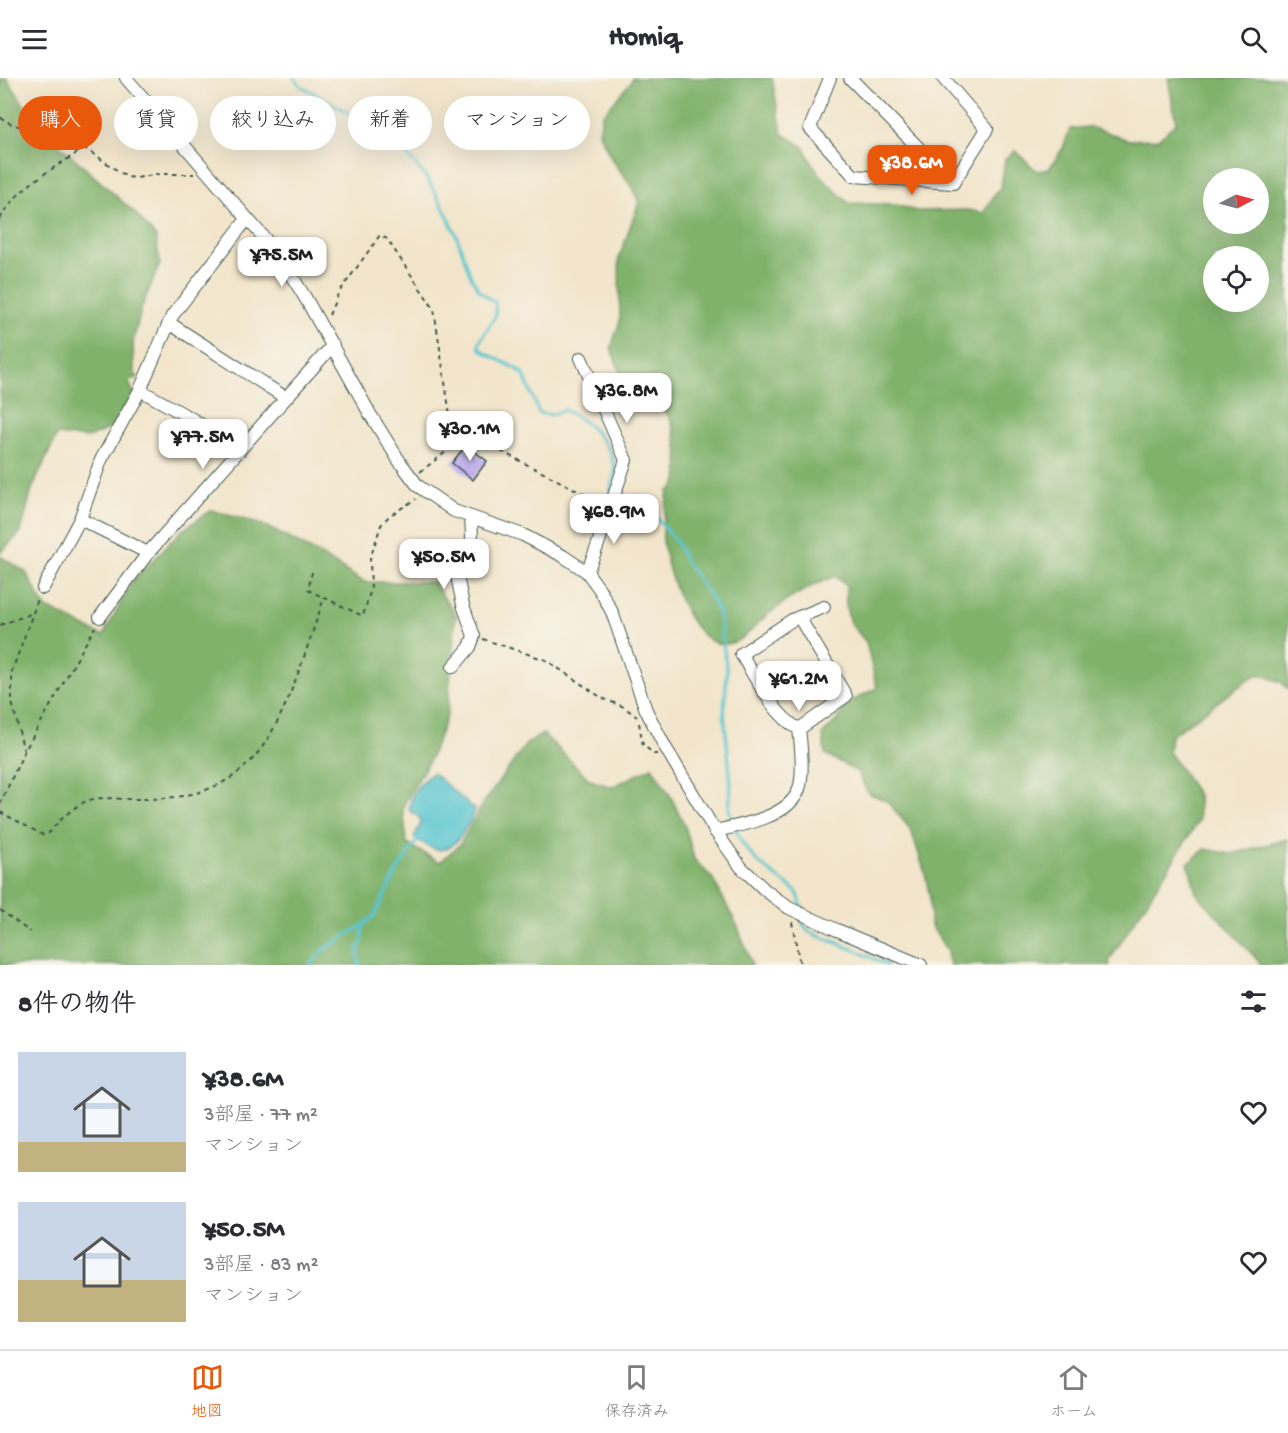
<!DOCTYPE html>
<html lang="ja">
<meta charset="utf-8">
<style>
body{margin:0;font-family:"Gochi Hand","Klee One",sans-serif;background:#f2f2f3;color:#2b2b33;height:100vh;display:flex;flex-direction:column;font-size:22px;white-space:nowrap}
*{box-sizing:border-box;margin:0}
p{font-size:20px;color:#7c7c81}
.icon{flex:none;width:33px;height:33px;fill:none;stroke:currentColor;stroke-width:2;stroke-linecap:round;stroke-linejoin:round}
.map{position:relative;height:887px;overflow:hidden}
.sheet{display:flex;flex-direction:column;background:#fff;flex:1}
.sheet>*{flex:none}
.guide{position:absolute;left:18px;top:18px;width:600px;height:54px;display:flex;gap:12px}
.needle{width:39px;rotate:84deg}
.tools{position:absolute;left:1203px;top:90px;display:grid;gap:12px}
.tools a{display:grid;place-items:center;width:66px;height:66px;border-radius:50%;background:#fff;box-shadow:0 6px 24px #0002;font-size:30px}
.price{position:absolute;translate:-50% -51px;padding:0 14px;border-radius:12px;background:#fff;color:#222;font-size:20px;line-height:39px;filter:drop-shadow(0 2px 3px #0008)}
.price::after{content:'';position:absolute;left:50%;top:36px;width:18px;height:14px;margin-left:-9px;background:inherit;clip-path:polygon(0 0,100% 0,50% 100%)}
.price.selected{background:#ea580c;color:#fff}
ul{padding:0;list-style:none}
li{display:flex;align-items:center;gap:18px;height:150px;padding:0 18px}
li span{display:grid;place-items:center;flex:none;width:168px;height:120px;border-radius:0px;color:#555}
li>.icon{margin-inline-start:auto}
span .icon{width:72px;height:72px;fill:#fffc;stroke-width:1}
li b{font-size:26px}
h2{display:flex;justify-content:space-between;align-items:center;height:72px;padding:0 18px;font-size:26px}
.pill{padding:0 21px;border-radius:27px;background:#fff;box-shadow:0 6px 24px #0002;font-size:21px;line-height:54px}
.pill.selected{background:#ea580c;color:#fff}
header{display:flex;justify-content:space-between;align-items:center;height:78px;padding:0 18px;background:#fff;font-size:27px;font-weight:700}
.tab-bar{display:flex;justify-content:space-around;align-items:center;height:84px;border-top:2px solid #e1e1e2;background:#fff;font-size:16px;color:#7c7c81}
.tab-bar a{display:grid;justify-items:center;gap:3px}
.tab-bar .selected{color:#ea580c}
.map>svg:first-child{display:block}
.forest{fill:#80b26c;stroke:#507850;stroke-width:1.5;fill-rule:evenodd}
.water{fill:#59c6d1;stroke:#3c8282;stroke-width:1.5}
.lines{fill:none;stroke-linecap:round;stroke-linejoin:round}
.stream{stroke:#59c6d1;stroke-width:3}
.building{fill:#b3a3ea}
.minor-casing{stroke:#3f564b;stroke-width:14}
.path{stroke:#3f564b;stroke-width:2;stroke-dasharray:4.5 4.5;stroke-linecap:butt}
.minor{stroke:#fff;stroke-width:12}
</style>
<header><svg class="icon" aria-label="menu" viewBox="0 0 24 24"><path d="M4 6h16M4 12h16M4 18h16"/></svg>Homiq<svg class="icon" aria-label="search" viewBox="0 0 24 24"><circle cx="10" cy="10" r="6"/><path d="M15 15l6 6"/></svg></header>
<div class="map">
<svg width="1288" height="887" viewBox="0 0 1288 887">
<rect width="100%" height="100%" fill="#f7f3e8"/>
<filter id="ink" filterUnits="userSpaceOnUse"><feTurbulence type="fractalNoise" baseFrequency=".0167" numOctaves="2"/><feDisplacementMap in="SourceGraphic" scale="12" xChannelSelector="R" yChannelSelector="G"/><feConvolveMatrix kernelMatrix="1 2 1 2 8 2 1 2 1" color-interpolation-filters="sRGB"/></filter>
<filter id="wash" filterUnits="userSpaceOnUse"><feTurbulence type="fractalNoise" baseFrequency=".008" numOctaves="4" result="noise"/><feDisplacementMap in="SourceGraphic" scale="24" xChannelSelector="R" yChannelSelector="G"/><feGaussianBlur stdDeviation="1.35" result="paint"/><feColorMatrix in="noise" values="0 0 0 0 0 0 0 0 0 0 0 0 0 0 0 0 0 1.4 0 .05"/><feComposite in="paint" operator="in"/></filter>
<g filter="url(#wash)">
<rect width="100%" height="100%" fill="#f2e5cb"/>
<g class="forest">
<polygon points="0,0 7,0 35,45 135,135 156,159 160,186 142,228 133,264 134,295 139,301 128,303 134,315 115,348 88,360 57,357 32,411 21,454 0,475"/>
<path d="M632,0H772L782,55L804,69L812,85L826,104L849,125L897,127L916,133L968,132L983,135L1001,108L1005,81L1015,73L1037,93L1049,91L1063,70L1070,51L1088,49L1104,53L1128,62L1158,61L1176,45L1168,0H1288V611L1281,604L1259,596L1244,605L1171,658L1169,674L1198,717L1199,742L1109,883L1110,887H950L946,871L930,846V821L925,795L911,752L887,723L868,715L858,694L825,676L823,656L838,641L844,630L854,622L877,610L866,564L850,545L846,529V508L835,498C812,507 787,521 767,537C756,546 746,561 731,565C692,576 666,492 663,464C661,448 666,429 668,413C671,411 674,410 675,407C683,395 676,348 667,336C660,327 648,324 637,322L621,297L611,270L620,243L619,180L639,124L631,108L611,80L599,55L602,37L631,4ZM1258,100V146H1214V100ZM1258,178V224H1214V178Z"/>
<polygon points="211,432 263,447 315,474 364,504 433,504 456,537 447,637 430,681 403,728 407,766 440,784 460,766 482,727 526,666 543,656 590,702 612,709 652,689 670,717 685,748 694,781 713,801 738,849 752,887 0,887 0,478 26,494 45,529 103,558 132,504 181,453"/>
<polygon points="1288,761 1288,887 1262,887 1196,815 1188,785 1205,771 1232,776"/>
</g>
<path class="water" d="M433,695L474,731C473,740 469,745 464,753C449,777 436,777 414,759L421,745L419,739L409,732C410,715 419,704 433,695Z"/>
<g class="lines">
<g class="stream">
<path d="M294,0L301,8C346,33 393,56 425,98C436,113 450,142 457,159C467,183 469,212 495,224L496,237L480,263L479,269L484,274L517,291L524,297L539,335L551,337L564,332C588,343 611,364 615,391C616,398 610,405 611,413"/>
<polyline points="614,428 615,431 633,437 654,438 661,445 677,465 685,483 712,521 719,536 727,594 724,635 731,706 729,731 734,745"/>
<path d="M736,751C744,778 774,797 796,813L799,819L802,831"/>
<polyline points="802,841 803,846 809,854 855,872 887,887"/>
<polyline points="310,887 326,870 363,847"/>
<polyline points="359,887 358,871 362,864 363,847 374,838 398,791 419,760"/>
</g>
</g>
<g id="blocks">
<polygon class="building" points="466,367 487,383 473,402 452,385"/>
</g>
</g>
<g filter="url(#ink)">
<use href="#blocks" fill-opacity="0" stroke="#3f564b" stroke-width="1.5"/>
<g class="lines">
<g class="minor-casing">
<g id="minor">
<polyline points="126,0 278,176 306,221 370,336 400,384 418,408 454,433 523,457 563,478 587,494 600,512 612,534 646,632 664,667 715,753 741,789 765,812 789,830 837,852 921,887"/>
<polyline points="830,0 810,50 854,98 953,105 987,51 943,0"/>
<polyline points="850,0 953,105"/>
<polyline points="169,245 286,320"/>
<polyline points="581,280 626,382 597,469 587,494"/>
<polyline points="140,312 194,342 240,372"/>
<polyline points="80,441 148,475"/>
<polyline points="43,510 80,441 101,382 140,312 172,238 247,141"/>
<polyline points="100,539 148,475 333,267"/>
<path d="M453,589L470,569L474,558L463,527L457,498C474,476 473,467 471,440"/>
<polyline points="799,651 846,618 799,539"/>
<path d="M715,753C739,748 790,739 799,711C804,696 801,667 799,651C773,637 756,600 741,576L792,542L824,529"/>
</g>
</g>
<g class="path">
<polyline points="0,2 0,18"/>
<path d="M0,39C20,54 29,46 49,53C76,61 104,84 127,99L137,100L158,96H194"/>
<path d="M0,141C19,107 52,92 83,71"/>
<polyline points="329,237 338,216 380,157 387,161 434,231 451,344 456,350 600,424"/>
<polyline points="420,394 456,366 461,353"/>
<polyline points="312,494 308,512 363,538 371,511 370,481 381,447 389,438 416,421"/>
<polyline points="0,547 33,535"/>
<polyline points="483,561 546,582 602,620 624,629 637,639"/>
<polyline points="639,645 643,667 654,676 657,676"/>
<polyline points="24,674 12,624 12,593 38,521"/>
<polyline points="0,726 24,674 95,549"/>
<path d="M0,734L43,757L49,755C58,744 73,728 87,723C98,718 115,721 128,721C178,722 223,717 257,676C287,639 308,566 324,520"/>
<polyline points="0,832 30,854"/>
<polyline points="792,844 800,887"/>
</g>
<use href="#minor" class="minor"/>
</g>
</g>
</svg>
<div class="tools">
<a><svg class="needle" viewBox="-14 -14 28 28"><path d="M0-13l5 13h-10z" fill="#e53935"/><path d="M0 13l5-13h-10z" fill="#7c7c81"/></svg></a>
<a><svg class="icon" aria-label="locate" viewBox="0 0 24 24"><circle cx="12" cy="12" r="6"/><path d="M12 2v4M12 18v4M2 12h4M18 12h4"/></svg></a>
</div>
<b class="price selected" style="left:912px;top:118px">¥38.6M</b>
<b class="price" style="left:282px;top:210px">¥75.5M</b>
<b class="price" style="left:627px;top:346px">¥36.8M</b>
<b class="price" style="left:470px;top:384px">¥30.1M</b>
<b class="price" style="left:203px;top:392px">¥77.5M</b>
<b class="price" style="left:614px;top:467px">¥68.9M</b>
<b class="price" style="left:444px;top:512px">¥50.5M</b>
<b class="price" style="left:799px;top:634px">¥61.2M</b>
<div class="guide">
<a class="pill selected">購入</a>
<a class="pill">賃貸</a>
<a class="pill">絞り込み</a>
<a class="pill">新着</a>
<a class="pill">マンション</a>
</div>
</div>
<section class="sheet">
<h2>8件の物件<svg class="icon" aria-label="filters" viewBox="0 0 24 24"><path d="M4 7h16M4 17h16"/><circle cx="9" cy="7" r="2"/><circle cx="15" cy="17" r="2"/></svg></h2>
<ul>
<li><span style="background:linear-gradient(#c9d6e8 75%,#c2b280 0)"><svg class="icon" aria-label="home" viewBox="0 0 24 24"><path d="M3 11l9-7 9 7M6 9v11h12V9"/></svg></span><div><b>¥38.6M</b><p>3部屋 · 77 m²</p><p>マンション</p></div><svg class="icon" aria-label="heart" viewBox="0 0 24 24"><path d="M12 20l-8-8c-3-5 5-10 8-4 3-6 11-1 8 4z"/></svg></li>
<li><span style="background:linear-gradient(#c9d6e8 65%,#c2b280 0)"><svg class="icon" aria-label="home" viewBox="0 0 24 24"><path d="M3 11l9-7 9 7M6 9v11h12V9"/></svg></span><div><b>¥50.5M</b><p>3部屋 · 83 m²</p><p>マンション</p></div><svg class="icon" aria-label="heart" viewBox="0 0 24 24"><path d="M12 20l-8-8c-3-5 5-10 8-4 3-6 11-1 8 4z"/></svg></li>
</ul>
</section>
<nav class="tab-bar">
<a class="selected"><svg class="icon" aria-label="map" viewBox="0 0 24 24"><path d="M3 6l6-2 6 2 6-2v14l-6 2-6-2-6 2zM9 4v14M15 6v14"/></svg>地図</a>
<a><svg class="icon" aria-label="saved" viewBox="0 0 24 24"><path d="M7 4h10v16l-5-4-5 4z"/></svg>保存済み</a>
<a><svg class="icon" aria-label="home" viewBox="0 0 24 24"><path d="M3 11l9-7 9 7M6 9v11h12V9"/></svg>ホーム</a>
</nav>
